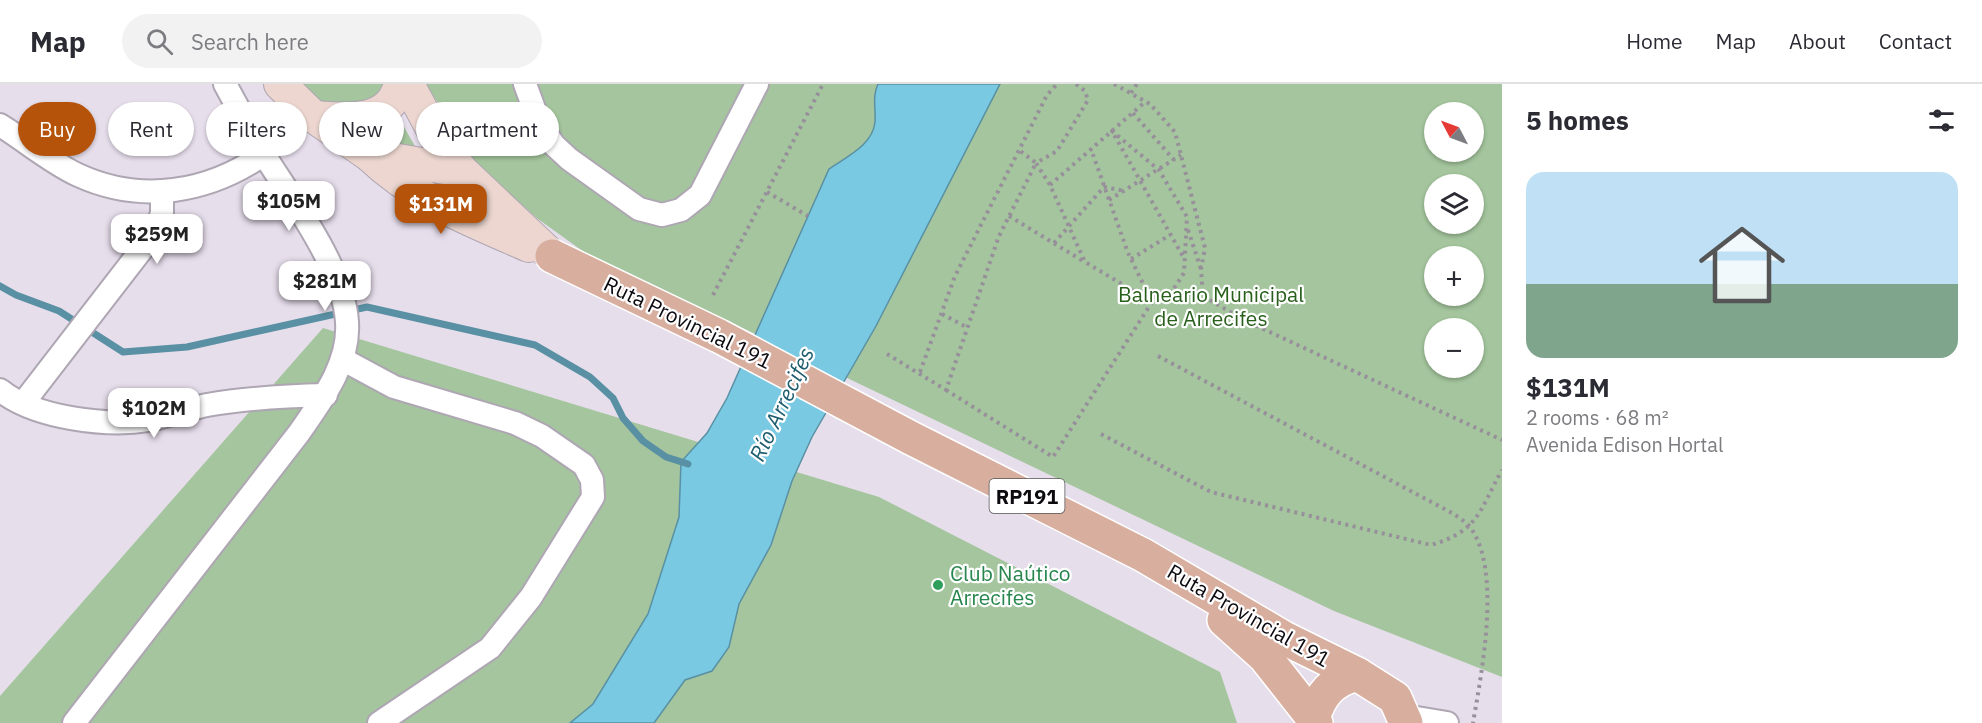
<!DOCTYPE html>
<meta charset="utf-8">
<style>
body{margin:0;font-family:"IBM Plex Sans",sans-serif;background:#f2f2f3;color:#2b2b33;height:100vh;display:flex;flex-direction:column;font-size:22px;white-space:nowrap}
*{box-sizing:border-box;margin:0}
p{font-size:20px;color:#7c7c81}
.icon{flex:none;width:33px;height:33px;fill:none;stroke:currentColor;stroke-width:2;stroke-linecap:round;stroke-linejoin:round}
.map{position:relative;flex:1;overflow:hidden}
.side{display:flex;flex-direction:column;background:#fff;width:480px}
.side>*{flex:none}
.banner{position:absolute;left:18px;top:18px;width:570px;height:54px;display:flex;gap:12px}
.needle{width:39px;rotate:311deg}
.fabs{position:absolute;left:1424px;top:18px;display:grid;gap:12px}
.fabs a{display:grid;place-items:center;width:60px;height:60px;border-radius:50%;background:#fff;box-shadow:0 2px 4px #0004;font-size:30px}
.price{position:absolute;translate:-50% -51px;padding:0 14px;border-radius:12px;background:#fff;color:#222;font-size:20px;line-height:39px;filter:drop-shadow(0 2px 3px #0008)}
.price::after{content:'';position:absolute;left:50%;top:36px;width:18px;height:14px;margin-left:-9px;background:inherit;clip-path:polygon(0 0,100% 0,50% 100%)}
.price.current{background:#b45309;color:#fff}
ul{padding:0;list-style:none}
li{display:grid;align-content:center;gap:12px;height:318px;padding:0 24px}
li span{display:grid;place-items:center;height:186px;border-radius:18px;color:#555}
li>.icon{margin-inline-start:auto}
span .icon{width:108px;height:108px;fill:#fffc;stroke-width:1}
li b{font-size:26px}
h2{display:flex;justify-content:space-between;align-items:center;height:72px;padding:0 24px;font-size:26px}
.chip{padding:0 21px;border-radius:27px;background:#fff;box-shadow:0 2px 4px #0004;font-size:21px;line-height:54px}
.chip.current{background:#b45309;color:#fff}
header{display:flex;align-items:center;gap:36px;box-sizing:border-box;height:84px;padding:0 30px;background:#fff;border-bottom:2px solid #e1e1e2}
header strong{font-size:28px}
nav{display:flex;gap:33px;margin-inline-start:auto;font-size:21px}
.search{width:420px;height:54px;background:#f2f2f3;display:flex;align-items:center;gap:15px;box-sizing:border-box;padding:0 21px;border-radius:33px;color:#7c7c81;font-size:22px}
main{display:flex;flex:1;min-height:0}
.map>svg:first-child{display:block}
.green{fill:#a4c59d;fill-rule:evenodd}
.water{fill:#7ac9e3;stroke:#5990a3;stroke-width:1.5}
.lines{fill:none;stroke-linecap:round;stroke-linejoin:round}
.stream{stroke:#5990a3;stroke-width:7}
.street-casing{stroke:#aea6b3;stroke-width:26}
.secondary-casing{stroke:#aea6b3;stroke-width:34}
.primary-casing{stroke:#fff;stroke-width:36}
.path{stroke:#97909b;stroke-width:4;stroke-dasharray:3 4.5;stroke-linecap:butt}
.street{stroke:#fff;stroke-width:22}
.secondary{stroke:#ecd6cf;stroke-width:32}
.primary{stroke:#d8ae9f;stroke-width:33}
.leisure-dot{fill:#2e9e5b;stroke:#fff;stroke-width:2}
.labels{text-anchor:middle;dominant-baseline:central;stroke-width:4.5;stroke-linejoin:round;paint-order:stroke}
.shield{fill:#fff;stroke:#565457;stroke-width:1.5}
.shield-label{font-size:20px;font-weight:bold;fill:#0d0a0f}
.park-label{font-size:21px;fill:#285f1b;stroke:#fff}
.street-label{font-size:21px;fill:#0d0a0f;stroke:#fff}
.leisure-label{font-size:21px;fill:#27864d;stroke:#fff;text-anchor:start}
.water-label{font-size:22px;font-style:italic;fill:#1d5d6f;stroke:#fff}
</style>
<header>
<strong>Map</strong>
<div class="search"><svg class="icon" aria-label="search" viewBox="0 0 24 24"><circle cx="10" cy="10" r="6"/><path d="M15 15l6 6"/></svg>Search here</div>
<nav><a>Home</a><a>Map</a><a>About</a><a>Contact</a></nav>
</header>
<main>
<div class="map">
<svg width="1502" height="639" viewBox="0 0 1502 639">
<rect width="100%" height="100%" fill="#e7deec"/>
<g class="green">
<polygon points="302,0 390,0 374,23 322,19"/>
<path d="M426,0H1502V593L1334,527L584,168L538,135L475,79ZM1434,28H1473V68H1434ZM1434,100H1473V140H1434ZM1434,172H1473V212H1434ZM1434,244H1473V284H1434Z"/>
<polygon points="393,24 419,69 363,43"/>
<polygon points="323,244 879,413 1220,588 1237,639 0,639 0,612"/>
</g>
<path class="water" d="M878,0H1000L876,242L812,353L792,397L771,461L739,520L729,563L712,587L685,596L654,639H570L593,620L648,530L679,433L681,378L707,349L727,314L829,85C846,73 873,61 875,38C876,24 872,13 878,0Z"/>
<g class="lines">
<polyline class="stream" points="0,202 16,211 59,227 123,268 187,263 367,223 535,261 590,293 613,314 623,334 643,357 666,373 688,380"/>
<g class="street-casing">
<g id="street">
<polyline points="525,0 540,41 554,61 569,75 639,125 662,131 681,126 700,111 757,0"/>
<path d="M0,41C26,57 50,78 78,91C141,120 208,109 264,70"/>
<polyline points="342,275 394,303 515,339 542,352 584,381 592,396 593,413 531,513 490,564 379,639"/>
<path d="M0,306C34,334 107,343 149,336C169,332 188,325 207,321C247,314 286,312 326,311"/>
<polyline points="24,318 156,147 162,129 162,109"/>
<polyline points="1405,632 1447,639"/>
<path d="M74,639L299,349C321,317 350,280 347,238C344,185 293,117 265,72C251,48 238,24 225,0"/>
</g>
</g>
<g class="secondary-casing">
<g id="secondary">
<polyline points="280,0 314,33 369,71 462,87"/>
<polyline points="408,0 439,58 462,87 552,172"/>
<path d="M314,33C346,35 390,41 400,0"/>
<path d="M369,71C416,116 470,136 529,162"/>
</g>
</g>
<g class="primary-casing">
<g id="primary">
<polyline points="552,172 719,252 911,354 1143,471 1284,554 1357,590"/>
<polyline points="1224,536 1265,573 1313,634"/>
<path d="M1316,639L1313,634C1321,610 1331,597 1357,590L1395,614L1406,639"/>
</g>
</g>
<g class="path">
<polyline points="1076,0 1085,7 1088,16 1057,67 1036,79 1050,101 1085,178 1152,218 1128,169 1091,65"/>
<polyline points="1114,0 1150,20 1175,48 1205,164 1201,185 1203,212 1244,236 1502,356"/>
<polyline points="1131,9 1137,0"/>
<polyline points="1133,29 1174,76"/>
<polyline points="1050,101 1145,18"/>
<polyline points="767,108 808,132"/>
<polyline points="1109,116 1181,71"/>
<polyline points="1009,132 1083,177"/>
<polyline points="1188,146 1201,185"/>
<polyline points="1054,159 1104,103 1125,107"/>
<polyline points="1131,175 1170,151"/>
<polyline points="713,211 823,0"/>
<polyline points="942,230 968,244"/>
<polyline points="887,270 946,306 999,152 1036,79 1019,66"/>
<path d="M1158,272L1452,429C1458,433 1465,437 1470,443C1502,486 1482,586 1473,639"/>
<polyline points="920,288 955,192 1047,11 1057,0"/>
<polyline points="946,306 1053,373 1152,218 1169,212 1184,189 1187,133 1159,86 1112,47 1185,176"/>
<path d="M1101,350L1211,408L1431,461C1479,447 1479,427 1502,386"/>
</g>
<use href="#street" class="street"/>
<use href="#secondary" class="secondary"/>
<use href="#primary" class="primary"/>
</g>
<circle class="leisure-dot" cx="938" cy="501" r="6"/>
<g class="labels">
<rect class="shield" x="989.5" y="395" width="75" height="34" rx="4.5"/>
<g class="shield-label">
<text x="1027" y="412">RP191</text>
</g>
<g class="park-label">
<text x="1211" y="210">Balneario Municipal<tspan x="1211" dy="24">de Arrecifes</tspan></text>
</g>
<g class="street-label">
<text transform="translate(688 238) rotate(26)">Ruta Provincial 191</text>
<text transform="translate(1249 531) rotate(30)">Ruta Provincial 191</text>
</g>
<g class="leisure-label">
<text x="950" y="489">Club Naútico<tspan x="950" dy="24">Arrecifes</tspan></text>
</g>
<g class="water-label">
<text transform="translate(781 320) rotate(-65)">Río Arrecifes</text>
</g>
</g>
</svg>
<div class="fabs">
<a><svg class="needle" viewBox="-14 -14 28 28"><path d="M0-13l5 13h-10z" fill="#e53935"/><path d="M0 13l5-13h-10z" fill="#7c7c81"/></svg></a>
<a><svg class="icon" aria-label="layers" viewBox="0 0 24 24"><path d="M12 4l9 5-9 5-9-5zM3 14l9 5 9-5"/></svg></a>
<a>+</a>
<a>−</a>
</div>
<b class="price" style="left:289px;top:148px">$105M</b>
<b class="price current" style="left:441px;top:151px">$131M</b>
<b class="price" style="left:157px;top:181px">$259M</b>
<b class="price" style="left:325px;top:228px">$281M</b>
<b class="price" style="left:154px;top:355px">$102M</b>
<div class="banner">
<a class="chip current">Buy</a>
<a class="chip">Rent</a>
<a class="chip">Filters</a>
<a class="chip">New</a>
<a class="chip">Apartment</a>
</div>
</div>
<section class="side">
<h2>5 homes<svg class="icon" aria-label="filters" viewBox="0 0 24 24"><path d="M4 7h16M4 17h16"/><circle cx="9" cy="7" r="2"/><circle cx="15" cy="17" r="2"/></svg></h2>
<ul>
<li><span style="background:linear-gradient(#bfe0f5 60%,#7fa58c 0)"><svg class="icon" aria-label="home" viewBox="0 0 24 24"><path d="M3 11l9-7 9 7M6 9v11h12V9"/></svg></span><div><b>$131M</b><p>2 rooms · 68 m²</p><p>Avenida Edison Hortal</p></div></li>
</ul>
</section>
</main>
